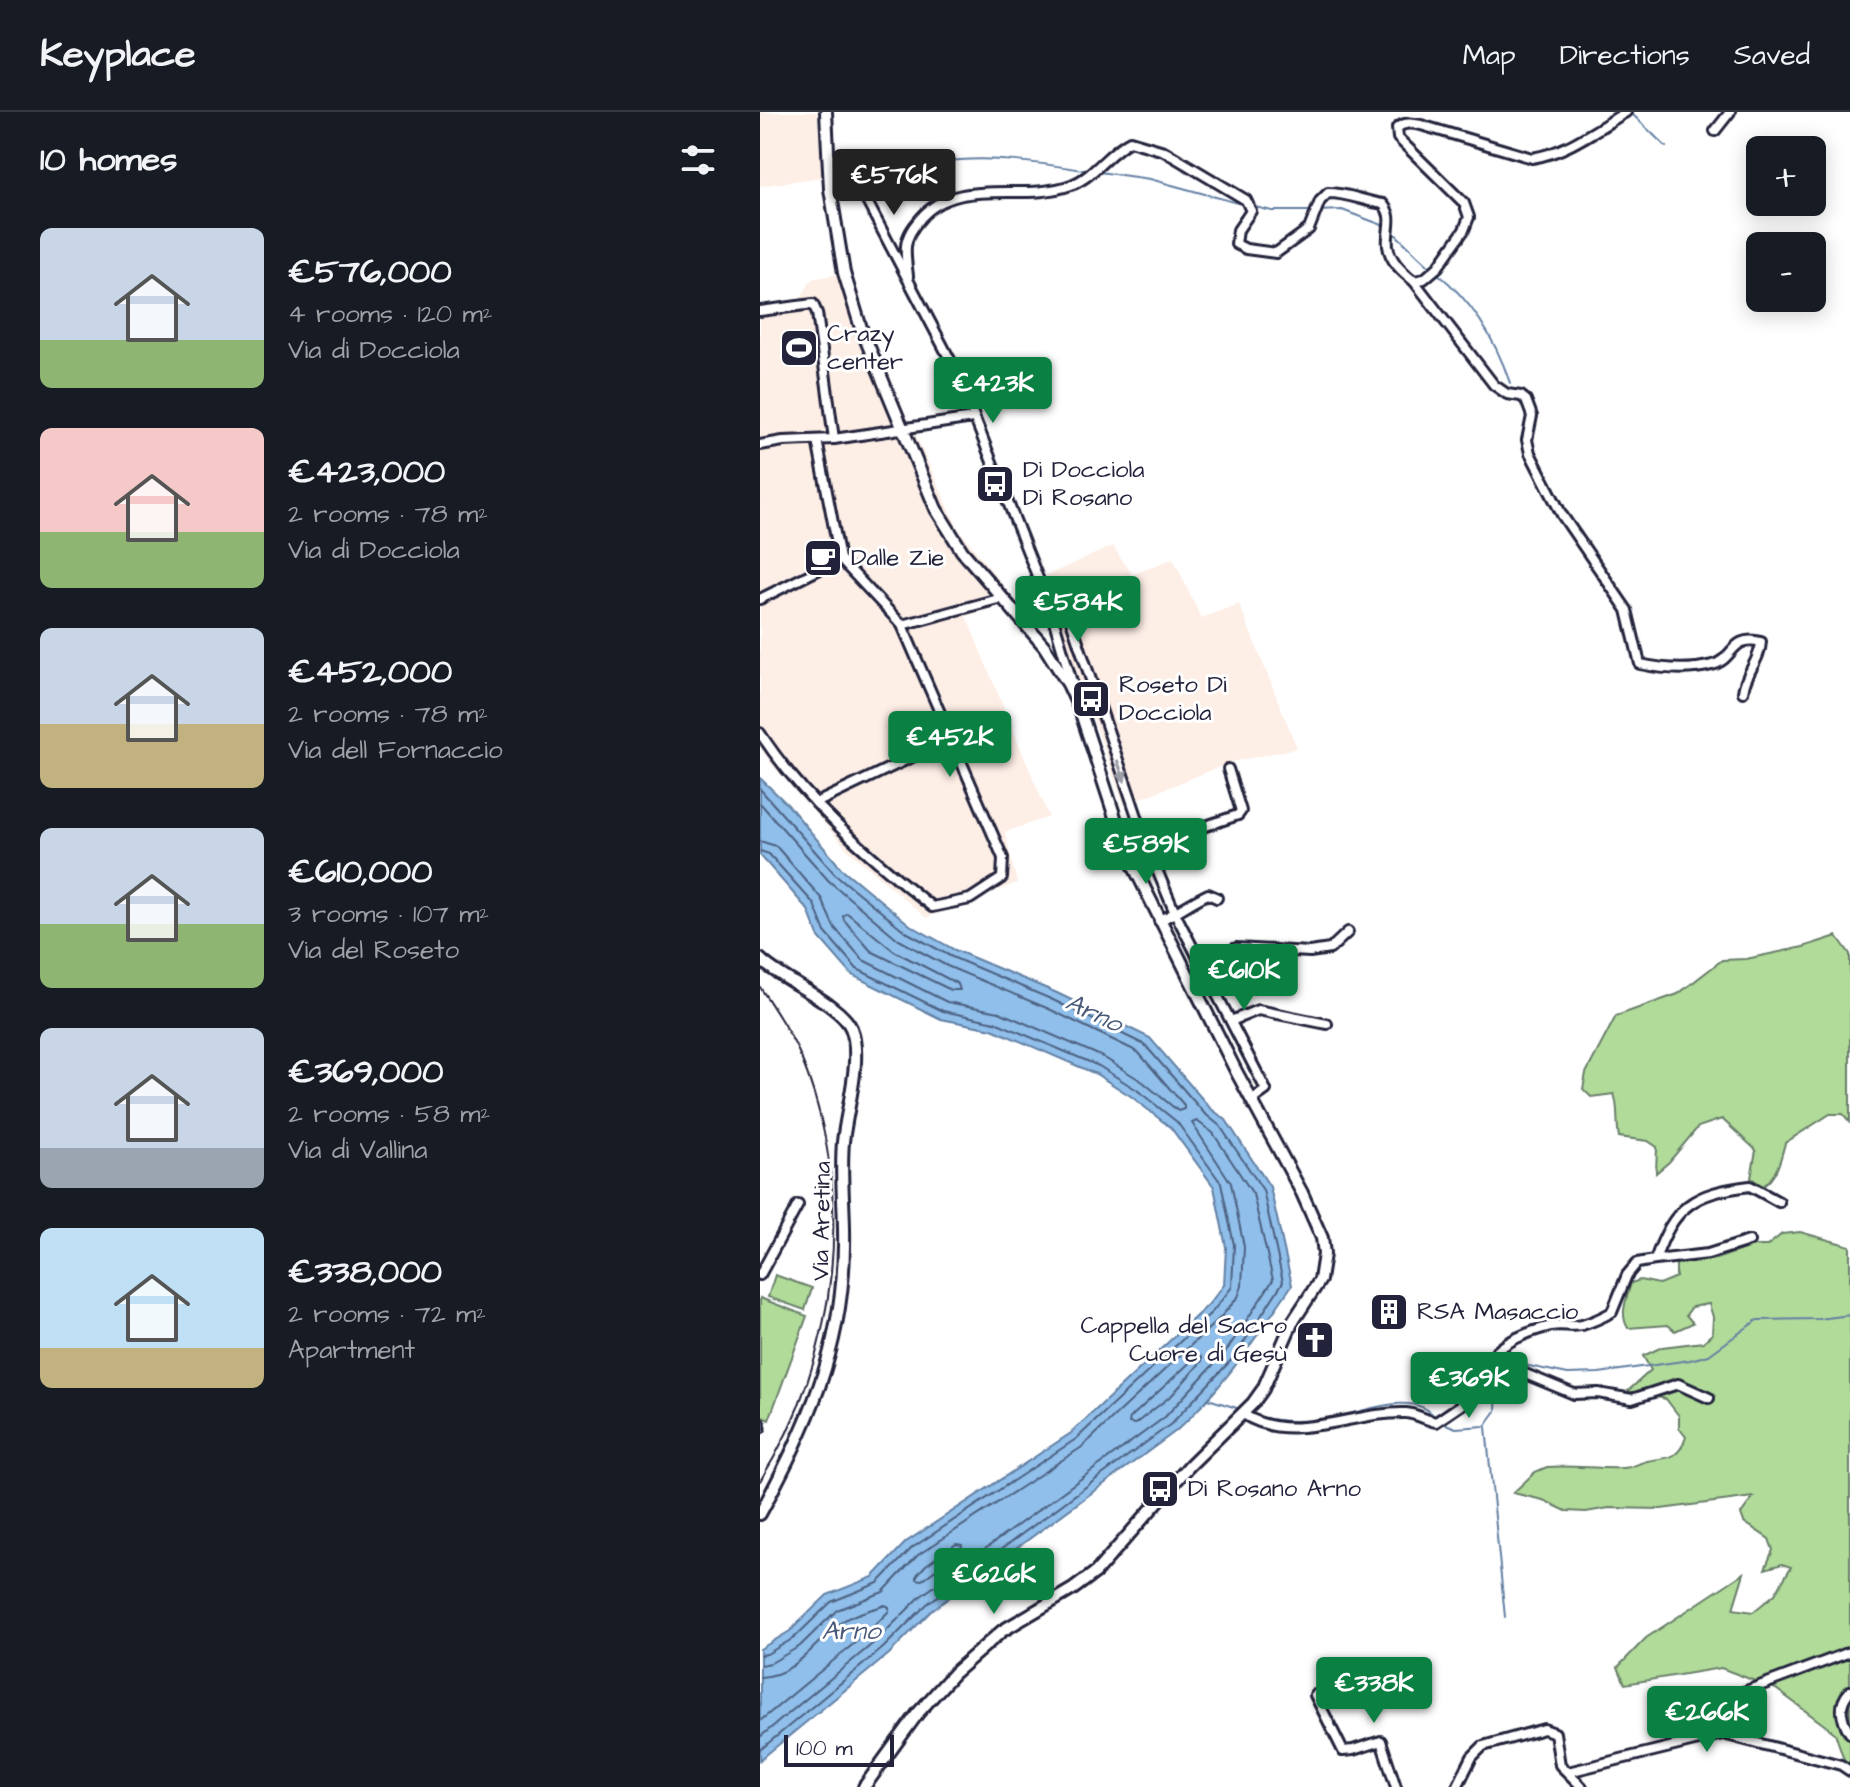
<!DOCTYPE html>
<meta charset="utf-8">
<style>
body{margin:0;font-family:"Architects Daughter",sans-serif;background:#242831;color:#f1f3f6;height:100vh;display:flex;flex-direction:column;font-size:30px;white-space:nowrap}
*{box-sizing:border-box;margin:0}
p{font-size:26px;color:#9ea1a6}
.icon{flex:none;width:44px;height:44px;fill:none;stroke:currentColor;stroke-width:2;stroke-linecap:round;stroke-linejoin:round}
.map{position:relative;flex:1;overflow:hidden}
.details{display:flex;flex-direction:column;background:#171b24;width:760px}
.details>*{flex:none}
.controls{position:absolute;left:986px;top:24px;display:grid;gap:16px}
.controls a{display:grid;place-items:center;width:80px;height:80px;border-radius:12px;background:#171b24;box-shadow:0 4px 20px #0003;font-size:40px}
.scale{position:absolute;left:24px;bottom:20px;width:110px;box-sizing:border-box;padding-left:8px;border:4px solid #22223b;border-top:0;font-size:22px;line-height:28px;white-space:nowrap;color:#22223b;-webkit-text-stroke:6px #fff;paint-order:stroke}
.price{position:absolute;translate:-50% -68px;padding:0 18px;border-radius:8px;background:#0b8043;color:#fff;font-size:26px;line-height:52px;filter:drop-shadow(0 2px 4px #0008)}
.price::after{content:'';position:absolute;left:50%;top:48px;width:24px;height:18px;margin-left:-12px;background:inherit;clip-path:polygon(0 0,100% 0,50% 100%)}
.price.on{background:#222;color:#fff}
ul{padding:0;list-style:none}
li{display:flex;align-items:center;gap:24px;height:200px;padding:0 40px}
li span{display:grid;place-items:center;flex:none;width:224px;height:160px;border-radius:12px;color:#555}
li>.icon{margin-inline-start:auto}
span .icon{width:96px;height:96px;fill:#fffc;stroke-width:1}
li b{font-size:34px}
h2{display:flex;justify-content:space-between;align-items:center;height:96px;padding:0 40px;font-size:34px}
header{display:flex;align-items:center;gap:48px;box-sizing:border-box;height:112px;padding:0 40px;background:#171b24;border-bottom:2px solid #363941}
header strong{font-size:38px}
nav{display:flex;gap:44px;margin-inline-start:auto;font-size:28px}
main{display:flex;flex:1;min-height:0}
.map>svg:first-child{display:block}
.built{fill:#fdeee6}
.green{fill:#b0db99;stroke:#697e6a;stroke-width:2}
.water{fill:#8fbfea;stroke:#6380a4;stroke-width:2}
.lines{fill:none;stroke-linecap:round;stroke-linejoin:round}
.shore{stroke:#4e6181;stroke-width:2}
.stream{stroke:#6380a4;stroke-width:2}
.minor-casing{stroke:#22223b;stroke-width:14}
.major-casing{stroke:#22223b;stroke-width:16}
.minor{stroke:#fff;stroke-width:8}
.major{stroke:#fff;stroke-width:10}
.rail{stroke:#22223b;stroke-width:2}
.oneway{fill:#9c9ca7}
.labels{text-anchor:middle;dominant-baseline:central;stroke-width:6;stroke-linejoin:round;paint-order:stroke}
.poi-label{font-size:24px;fill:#22223b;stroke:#fff;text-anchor:start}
.street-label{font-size:24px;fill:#22223b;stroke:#fff}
.water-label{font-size:26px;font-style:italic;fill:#485978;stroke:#fff}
</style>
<header>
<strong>Keyplace</strong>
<nav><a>Map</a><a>Directions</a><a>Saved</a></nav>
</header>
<main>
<section class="details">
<h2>10 homes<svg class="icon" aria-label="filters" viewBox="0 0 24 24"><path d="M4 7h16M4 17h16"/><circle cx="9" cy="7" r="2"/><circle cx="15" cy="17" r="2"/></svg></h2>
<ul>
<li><span style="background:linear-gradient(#c9d6e8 70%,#8fb573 0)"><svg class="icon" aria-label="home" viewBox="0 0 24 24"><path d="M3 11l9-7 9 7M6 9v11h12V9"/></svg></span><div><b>€576,000</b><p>4 rooms · 120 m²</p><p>Via di Docciola</p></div></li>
<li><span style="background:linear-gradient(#f6c9c9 65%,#8fb573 0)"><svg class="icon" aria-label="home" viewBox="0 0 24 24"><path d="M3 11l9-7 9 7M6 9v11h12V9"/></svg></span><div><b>€423,000</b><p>2 rooms · 78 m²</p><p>Via di Docciola</p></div></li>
<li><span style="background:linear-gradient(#c9d6e8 60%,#c2b280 0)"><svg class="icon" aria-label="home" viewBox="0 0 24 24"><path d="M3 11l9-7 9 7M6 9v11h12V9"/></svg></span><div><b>€452,000</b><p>2 rooms · 78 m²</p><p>Via dell Fornaccio</p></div></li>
<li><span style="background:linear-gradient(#c9d6e8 60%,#8fb573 0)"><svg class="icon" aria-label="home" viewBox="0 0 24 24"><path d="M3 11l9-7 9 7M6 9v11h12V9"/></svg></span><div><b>€610,000</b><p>3 rooms · 107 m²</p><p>Via del Roseto</p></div></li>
<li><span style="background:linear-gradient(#c9d6e8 75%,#9aa5b1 0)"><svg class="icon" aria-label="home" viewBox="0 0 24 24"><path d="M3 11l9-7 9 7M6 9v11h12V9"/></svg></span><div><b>€369,000</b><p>2 rooms · 58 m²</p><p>Via di Vallina</p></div></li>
<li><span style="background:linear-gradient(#bfe0f5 75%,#c2b280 0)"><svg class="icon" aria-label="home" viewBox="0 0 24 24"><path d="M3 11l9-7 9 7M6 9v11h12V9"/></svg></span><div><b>€338,000</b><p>2 rooms · 72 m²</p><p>Apartment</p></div></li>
</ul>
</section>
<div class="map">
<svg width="1090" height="1675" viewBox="0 0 1090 1675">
<rect width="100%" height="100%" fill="#fff"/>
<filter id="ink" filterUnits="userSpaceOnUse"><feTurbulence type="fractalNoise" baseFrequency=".0125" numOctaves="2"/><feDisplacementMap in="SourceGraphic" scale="16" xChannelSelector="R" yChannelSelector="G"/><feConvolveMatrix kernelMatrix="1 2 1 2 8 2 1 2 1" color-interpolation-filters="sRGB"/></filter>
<g filter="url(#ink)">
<g class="built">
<polygon points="0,0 57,0 62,65 0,74"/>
<polygon points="92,160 94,175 123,252 198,416 256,490 206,504 289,705 245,720 257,771 166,806 88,738 12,653 0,635 0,193 40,187 52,167"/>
<polygon points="353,434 372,463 413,446 441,506 479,492 537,636 472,650 364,693 283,465"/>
</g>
<g class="green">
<path d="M1077,824L1090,842V1010L1083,1002H1070L1025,1031C1021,1046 1017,1065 1003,1074L991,1066L996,1038L962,1007L938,1015L909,1050L896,1061L897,1035L888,1029L859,1025C856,1011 859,995 854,982L831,985L823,977L826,961L856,904L918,882L962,848L986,847L1043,835Z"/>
<path d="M1040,1120L1090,1134V1665L1075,1621L1016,1577L961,1556L865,1572L858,1555L886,1526L984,1461L973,1497L993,1500L1015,1482L1031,1455L1022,1452L1005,1457L1013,1438L1009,1427L984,1410L981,1402L993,1385L901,1397L849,1396L826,1400L806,1399L783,1388L753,1381L775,1360L787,1355C812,1353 837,1357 863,1356C871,1356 879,1351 887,1349C907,1345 918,1349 926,1325L919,1316V1304L906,1287L868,1279L891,1258L883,1244L902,1235L943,1230L952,1222L953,1205L949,1192L932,1195L926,1203L933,1211L915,1219L908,1213L868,1216C859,1202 867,1186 871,1171L880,1168L899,1172L916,1165V1152L956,1147L993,1134H1007L1022,1122Z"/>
<polygon points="15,1163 52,1176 45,1198 8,1185"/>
<polygon points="0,1186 47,1204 9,1308 0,1304"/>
</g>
<path class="water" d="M0,666L28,693L81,756L150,813L195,838L297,881L390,926L450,996L466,1008L510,1075L532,1173C496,1225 464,1276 416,1319L171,1499L129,1542L0,1648V1537L30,1519L67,1483L113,1465L146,1430L311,1321L448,1193L464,1173L466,1135L454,1075L411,1016L372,985L336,962L232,917L181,907L92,863L58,824L48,798L0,743Z"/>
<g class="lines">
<g class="shore">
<polyline points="0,677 75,762 146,820 192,845 293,888 385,933 444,1001 460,1014 503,1078 523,1170 475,1244 411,1312 167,1492 123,1536 0,1638"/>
<polyline points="0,691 69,769 139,828 187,854 289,897 378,940 424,993 424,997 418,999 383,970 343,945 239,900 187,890 103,848 74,815 61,786 16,734 0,729"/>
<polyline points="0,739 9,742 54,792 65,820 97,857 183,899 235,910 339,954 377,978 417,1010 461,1071 474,1133 472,1175 453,1199 316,1327 152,1436 118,1471 71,1490 34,1526 7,1542 0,1543"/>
<polygon points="87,801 134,839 198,872 200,878 191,878 111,839 84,808 83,804"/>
<polygon points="438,1243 442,1245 442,1249 412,1283 375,1312 369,1311 370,1306"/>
<polygon points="196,1432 202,1433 201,1439 162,1468 157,1467 157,1463 166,1453"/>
<polyline points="0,1553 11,1551 40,1534 77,1498 123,1480 158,1443 322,1335 460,1206 478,1185 482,1174 484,1135 471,1071 432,1011 437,1009 453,1021 493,1082 513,1168 467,1238 405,1305 161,1484 116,1529 0,1625"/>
<path d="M0,1565C37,1564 56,1528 83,1509C94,1501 112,1498 125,1493L129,1495V1499L108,1520L0,1609"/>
</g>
<g class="stream">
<polyline points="870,0 906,35"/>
<polyline points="339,60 390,67 485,93"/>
<polyline points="75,67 96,70"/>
<path d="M103,69C126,68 155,54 181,50C230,43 280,51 329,59"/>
<polyline points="491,94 512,99 552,99"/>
<polyline points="558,99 582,98 625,114"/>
<polyline points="630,117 672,157"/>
<path d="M677,161C712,189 736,229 750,271"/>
<polyline points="736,1265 745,1254 759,1252 808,1262 839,1261 930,1248 949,1243 997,1208 1059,1207 1090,1203"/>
<polyline points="448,1287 480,1297"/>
<path d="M497,1304C520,1311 543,1310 566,1307C597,1303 653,1276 675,1305"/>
<polyline points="683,1311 696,1316 725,1314 736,1299 737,1272"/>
<polyline points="726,1315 745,1505"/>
</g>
<g class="minor-casing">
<g id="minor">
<polyline points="955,19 970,0"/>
<polyline points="94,58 103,82 196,259 291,499 314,577"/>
<path d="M148,164C147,154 145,144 146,134C147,123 153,115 160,107C196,63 263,91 311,73C334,65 348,40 370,29L404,39L486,88L491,99L478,118L476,132L486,137L516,141L549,117L560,89L568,81C588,81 603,89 623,92C635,106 626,117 628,134C630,149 642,160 654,169L664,167L678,155L704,118L709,105L704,91L638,26L637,16C644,10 652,11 661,13L772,46C806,41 837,17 866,0"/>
<path d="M654,169L734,273L747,282L761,284L766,288L772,304L767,328L770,341L802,403L867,498L880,552C903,557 929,559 952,553C974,548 971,522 1001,530C1000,549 985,561 983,580"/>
<polyline points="0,199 53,192 57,201 74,327"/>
<polyline points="0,333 23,329 74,327 213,306"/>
<polyline points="282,478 302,482 387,734 415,801 506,978 492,988"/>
<polyline points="0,487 80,447"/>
<polyline points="142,513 242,486"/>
<path d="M0,621C46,691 107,742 172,795L210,787L242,766L243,746L142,513L80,447L57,328"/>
<polyline points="56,691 190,627"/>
<polyline points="387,734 478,703 481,699 468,657"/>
<path d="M399,809C416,801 431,790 448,782L457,786"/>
<polyline points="441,852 476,836 550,840 570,837 588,820"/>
<polyline points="471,909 498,898 567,912"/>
<polyline points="895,1148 948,1142 989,1129"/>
<polyline points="0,1163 38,1093"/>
<path d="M717,1282C722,1239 752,1224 791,1214C801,1212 812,1215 822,1213C832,1210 843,1205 852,1200L867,1163L877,1151L895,1148C914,1094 933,1081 990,1074L1019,1090"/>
<path d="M483,1302C531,1334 593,1299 646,1301C657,1302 666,1308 676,1310L741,1266L758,1259L814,1282L838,1281L872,1287L918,1272L949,1286"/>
<polyline points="0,1312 0,1316"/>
<path d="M1090,1579C1077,1593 1081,1607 1090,1621"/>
<polyline points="555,1583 583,1639 593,1638 621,1629 636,1675"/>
<polyline points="963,1622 956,1612 960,1601 978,1582 1090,1540"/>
<polyline points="808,1660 963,1622 1081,1653 1090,1659"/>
<polyline points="697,1675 712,1645 723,1634 784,1617 795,1621 800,1653 822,1675"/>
</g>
</g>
<g class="major-casing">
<g id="major">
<polyline points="66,0 70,77 84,161 101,216 176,397 202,439 284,534 308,572 320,598 366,739 477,961 542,1081 562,1126 564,1142 560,1168 532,1211 503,1277 493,1291 430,1353 336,1460 313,1477 242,1519 194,1561 158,1601 104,1675"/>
<path d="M0,847C22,869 80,891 91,916C103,946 86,999 83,1030C80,1065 85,1099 84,1134C83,1238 48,1312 0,1402"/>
</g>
</g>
<use href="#minor" class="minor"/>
<use href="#major" class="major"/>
<path class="rail" d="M0,875C14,897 29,918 40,943C97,1080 79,1245 0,1369"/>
</g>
<defs><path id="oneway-solid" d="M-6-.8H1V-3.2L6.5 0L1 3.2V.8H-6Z" transform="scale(2)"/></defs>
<use class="oneway" href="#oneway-solid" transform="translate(361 659) rotate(71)"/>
</g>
<defs>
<g id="stadium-square" transform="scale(2)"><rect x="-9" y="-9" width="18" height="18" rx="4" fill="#22223b" stroke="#fff"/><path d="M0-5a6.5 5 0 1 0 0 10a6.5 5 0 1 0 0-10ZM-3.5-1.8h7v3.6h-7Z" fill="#fff"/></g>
<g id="bus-square" transform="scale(2)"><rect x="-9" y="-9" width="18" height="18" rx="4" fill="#22223b" stroke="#fff"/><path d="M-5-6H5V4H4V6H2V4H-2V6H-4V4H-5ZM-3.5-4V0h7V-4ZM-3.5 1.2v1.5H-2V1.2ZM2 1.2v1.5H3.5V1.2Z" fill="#fff"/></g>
<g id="cafe-square" transform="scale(2)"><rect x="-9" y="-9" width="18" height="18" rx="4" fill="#22223b" stroke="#fff"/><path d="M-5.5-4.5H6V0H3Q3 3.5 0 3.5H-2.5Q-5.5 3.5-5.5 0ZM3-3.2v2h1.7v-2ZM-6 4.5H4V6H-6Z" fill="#fff"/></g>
<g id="building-square" transform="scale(2)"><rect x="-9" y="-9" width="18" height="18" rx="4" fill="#22223b" stroke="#fff"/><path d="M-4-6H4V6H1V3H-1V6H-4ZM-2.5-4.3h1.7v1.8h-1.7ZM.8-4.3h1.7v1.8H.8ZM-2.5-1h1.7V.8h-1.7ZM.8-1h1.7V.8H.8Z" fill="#fff"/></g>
<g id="church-square" transform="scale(2)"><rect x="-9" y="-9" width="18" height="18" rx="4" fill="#22223b" stroke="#fff"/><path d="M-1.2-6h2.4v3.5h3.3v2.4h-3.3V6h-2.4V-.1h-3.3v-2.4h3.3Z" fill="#fff"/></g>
</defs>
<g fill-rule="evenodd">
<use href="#stadium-square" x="39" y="236"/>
<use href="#bus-square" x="235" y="372"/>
<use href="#cafe-square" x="63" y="446"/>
<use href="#bus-square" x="331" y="587"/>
<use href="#building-square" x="629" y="1200"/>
<use href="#church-square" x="555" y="1228"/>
<use href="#bus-square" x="400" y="1377"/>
</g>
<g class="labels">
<g class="poi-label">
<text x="67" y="222">Crazy<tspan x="67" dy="28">center</tspan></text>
<text x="263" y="358">Di Docciola<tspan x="263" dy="28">Di Rosano</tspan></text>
<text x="91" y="446">Dalle Zie</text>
<text x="359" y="573">Roseto Di<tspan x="359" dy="28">Docciola</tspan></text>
<text x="657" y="1200">RSA Masaccio</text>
<text x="527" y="1214" text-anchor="end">Cappella del Sacro<tspan x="527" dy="28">Cuore di Gesù</tspan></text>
<text x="428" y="1377">Di Rosano Arno</text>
</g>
<g class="street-label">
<text transform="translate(62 1109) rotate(-89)">Via Aretina</text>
</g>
<g class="water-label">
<text transform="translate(334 901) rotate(25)">Arno</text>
<text x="91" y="1519">Arno</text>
</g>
</g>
</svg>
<div class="controls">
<a>+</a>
<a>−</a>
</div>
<div class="scale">100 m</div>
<b class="price on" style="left:134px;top:105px">€576K</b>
<b class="price" style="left:233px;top:313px">€423K</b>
<b class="price" style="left:318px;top:532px">€584K</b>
<b class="price" style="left:190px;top:667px">€452K</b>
<b class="price" style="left:386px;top:774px">€589K</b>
<b class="price" style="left:484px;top:900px">€610K</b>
<b class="price" style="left:709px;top:1308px">€369K</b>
<b class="price" style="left:234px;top:1504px">€626K</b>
<b class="price" style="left:614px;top:1613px">€338K</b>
<b class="price" style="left:947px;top:1642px">€266K</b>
</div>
</main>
